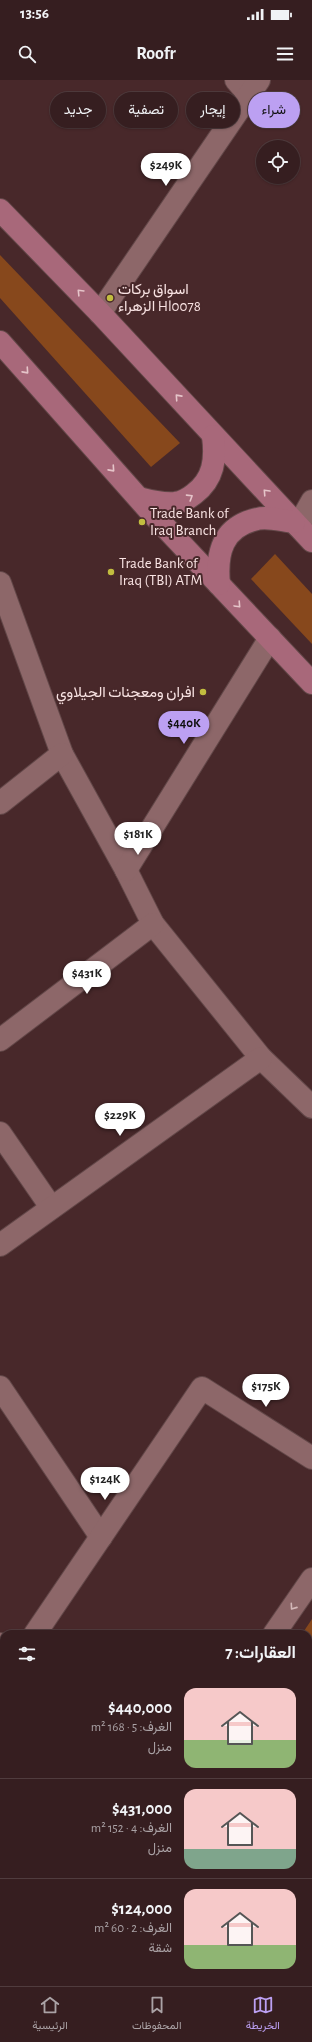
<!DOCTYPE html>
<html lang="ar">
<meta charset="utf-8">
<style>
body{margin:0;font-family:"Alegreya Sans",Vazirmatn,sans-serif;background:#412b2d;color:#f1f3f6;direction:rtl;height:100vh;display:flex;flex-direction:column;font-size:15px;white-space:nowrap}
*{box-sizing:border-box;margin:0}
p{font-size:13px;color:#aaa2a5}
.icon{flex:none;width:22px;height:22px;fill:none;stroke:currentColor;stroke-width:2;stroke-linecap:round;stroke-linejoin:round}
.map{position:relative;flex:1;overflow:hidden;direction:ltr}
.sheet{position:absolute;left:0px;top:1550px;width:312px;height:356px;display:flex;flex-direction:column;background:#361e20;border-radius:12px 12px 0 0;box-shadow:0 1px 3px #0004,0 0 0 1px #503c3e;direction:rtl}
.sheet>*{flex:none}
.hud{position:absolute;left:12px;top:12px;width:288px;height:36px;direction:rtl;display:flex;gap:8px}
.buttons{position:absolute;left:256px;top:60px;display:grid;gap:8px}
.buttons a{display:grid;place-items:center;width:44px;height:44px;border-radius:50%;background:#361e20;box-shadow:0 1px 3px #0004,0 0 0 1px #503c3e;font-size:20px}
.price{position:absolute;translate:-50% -34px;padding:0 9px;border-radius:14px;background:#fff;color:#222;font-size:13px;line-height:26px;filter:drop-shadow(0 1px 2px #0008)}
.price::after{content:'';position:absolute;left:50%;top:24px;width:12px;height:9px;margin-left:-6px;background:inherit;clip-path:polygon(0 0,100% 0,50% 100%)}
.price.current{background:#bca0f2;color:#111}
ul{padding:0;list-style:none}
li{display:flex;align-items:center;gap:12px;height:100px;padding:0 16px}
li+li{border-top:1px solid #503c3e}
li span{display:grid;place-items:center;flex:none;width:112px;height:80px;border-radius:12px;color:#555}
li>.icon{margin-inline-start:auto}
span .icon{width:48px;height:48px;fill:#fffc;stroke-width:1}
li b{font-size:17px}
h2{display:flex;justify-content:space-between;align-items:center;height:48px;padding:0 16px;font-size:17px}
.chip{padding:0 14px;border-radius:18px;background:#361e20;box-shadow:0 1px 3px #0004,0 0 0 1px #503c3e;font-size:14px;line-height:36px}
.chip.current{background:#bca0f2;color:#111}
.status{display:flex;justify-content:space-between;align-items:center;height:28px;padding:0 20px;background:#361e20;direction:ltr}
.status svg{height:11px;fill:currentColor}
header{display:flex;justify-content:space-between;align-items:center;height:52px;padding:0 16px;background:#361e20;font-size:18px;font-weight:600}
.tabs{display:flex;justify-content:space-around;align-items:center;height:56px;border-top:1px solid #503c3e;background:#361e20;font-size:11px;color:#aaa2a5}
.tabs a{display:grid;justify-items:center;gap:2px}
.tabs .current{color:#bca0f2}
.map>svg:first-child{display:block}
.green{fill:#87481c}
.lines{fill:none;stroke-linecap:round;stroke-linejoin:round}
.minor-casing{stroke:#624748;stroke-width:24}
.tertiary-casing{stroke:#624748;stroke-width:24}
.primary-casing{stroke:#624748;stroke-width:24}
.minor{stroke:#8d6769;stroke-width:22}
.tertiary{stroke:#8d6769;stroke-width:22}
.primary{stroke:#a8687a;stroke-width:22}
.oneway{stroke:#e5c4c9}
.oneway2{stroke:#d3b8b8}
.poi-dot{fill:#c2bd3f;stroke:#48282a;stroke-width:1.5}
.labels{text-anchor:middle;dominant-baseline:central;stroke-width:4;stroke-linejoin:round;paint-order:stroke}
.poi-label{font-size:15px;fill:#f9e3e3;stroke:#48282a;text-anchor:start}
</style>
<div class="status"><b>13:56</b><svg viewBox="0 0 49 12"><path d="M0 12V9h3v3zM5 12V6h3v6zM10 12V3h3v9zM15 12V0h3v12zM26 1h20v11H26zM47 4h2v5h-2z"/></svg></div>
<header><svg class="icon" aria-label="menu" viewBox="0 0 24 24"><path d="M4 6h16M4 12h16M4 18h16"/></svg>Roofr<svg class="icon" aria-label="search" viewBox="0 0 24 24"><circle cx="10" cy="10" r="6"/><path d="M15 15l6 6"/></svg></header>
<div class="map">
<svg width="312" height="1906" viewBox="0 0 312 1906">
<rect width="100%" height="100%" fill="#48282a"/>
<g class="green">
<polygon points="0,175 180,363 151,387 0,218"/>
<polygon points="275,474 312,514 312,564 251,499"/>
<polygon points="312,1539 312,1592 308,1597 308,1554 302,1554"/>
<polygon points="61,1902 91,1902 89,1906 58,1906"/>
</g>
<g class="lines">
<g class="minor-casing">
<g id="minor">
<polyline points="236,0 249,15"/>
<polyline points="100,233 259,0"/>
<polyline points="298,446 312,421"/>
<polyline points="0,503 62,674 126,790 153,844 261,978 312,1027"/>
<polyline points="0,723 62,674"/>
<polyline points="126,790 270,558"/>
<polyline points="0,960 153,844"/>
<polyline points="0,1053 51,1127"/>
<polyline points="0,1165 261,978"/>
<polyline points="0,1307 101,1457"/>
<polyline points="35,1554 202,1308 312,1378"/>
<polyline points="0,1564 4,1567"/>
<polyline points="0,1606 4,1600"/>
<polyline points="308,1806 312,1809"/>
</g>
</g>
<g class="tertiary-casing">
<g id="tertiary">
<polyline points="274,1554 312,1499"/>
<polyline points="308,1609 312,1603"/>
<polyline points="37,1906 40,1902"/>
<polyline points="106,1906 109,1902"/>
</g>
</g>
<g class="primary-casing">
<g id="primary">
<polyline points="0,130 100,233 312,461"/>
<polyline points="0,262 149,430 312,603"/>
<path d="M139,418C150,421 163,424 175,423C182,422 189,418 194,414C214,399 216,379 213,356"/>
<path d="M219,504C216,473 222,447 257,439C268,436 283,441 294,442"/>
</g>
</g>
<use href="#minor" class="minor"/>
<use href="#tertiary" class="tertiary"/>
<use href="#primary" class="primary"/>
</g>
<defs><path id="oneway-chevron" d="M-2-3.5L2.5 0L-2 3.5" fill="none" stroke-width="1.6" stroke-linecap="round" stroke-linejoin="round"/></defs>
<g class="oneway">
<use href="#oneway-chevron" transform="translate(80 212) rotate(-134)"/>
<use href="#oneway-chevron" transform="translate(26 291) rotate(48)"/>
<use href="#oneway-chevron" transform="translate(178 317) rotate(-132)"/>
<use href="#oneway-chevron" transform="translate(112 389) rotate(48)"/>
<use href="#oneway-chevron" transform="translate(266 412) rotate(-133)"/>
<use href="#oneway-chevron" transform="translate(190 417) rotate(-32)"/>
<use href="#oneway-chevron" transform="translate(238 525) rotate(47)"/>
</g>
<use class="oneway2" href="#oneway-chevron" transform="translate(293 1527) rotate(125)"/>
<g class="poi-dot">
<circle cx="110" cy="218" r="4"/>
<circle cx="142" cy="442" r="4"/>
<circle cx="111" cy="492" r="4"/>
<circle cx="203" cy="612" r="4"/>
</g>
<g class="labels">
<g class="poi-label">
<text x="118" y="209">اسواق بركات<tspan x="118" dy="17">الزهراء Hl0078</tspan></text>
<text x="150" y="433">Trade Bank of<tspan x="150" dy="17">Iraq Branch</tspan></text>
<text x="119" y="483">Trade Bank of<tspan x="119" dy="17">Iraq (TBI) ATM</tspan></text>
<text x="195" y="612" text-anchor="end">افران ومعجنات الجيلاوي</text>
</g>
</g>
</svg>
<div class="buttons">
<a><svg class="icon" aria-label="locate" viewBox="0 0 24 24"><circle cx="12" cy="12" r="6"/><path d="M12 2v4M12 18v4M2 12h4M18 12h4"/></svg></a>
</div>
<b class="price" style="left:166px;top:107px">$249K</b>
<b class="price current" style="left:184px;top:665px">$440K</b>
<b class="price" style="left:138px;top:776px">$181K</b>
<b class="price" style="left:87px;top:915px">$431K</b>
<b class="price" style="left:120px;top:1057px">$229K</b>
<b class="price" style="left:266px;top:1328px">$175K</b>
<b class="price" style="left:105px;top:1421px">$124K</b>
<div class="hud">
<a class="chip current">شراء</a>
<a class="chip">إيجار</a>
<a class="chip">تصفية</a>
<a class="chip">جديد</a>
</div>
<section class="sheet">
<h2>العقارات: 7<svg class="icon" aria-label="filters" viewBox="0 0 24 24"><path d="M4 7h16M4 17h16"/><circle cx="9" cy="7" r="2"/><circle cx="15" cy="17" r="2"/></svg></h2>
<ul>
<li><span style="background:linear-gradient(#f6c9c9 65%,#8fb573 0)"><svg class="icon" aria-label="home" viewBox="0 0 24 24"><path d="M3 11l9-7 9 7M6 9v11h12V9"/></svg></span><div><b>$440,000</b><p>الغرف: 5 · 168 m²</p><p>منزل</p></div></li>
<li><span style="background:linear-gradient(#f6c9c9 75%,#7fa58c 0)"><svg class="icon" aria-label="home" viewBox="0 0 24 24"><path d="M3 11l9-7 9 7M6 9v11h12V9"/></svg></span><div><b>$431,000</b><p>الغرف: 4 · 152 m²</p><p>منزل</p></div></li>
<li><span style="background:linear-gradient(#f6c9c9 70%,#8fb573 0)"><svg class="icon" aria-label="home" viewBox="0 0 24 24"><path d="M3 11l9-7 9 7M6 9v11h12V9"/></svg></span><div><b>$124,000</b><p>الغرف: 2 · 60 m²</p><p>شقة</p></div></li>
</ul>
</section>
</div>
<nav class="tabs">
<a class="current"><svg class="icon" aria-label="map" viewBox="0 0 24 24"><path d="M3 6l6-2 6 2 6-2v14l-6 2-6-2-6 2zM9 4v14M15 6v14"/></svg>الخريطة</a>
<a><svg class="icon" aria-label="saved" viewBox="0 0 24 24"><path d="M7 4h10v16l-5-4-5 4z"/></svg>المحفوظات</a>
<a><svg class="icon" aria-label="home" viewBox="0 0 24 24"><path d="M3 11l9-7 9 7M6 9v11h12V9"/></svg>الرئيسية</a>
</nav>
